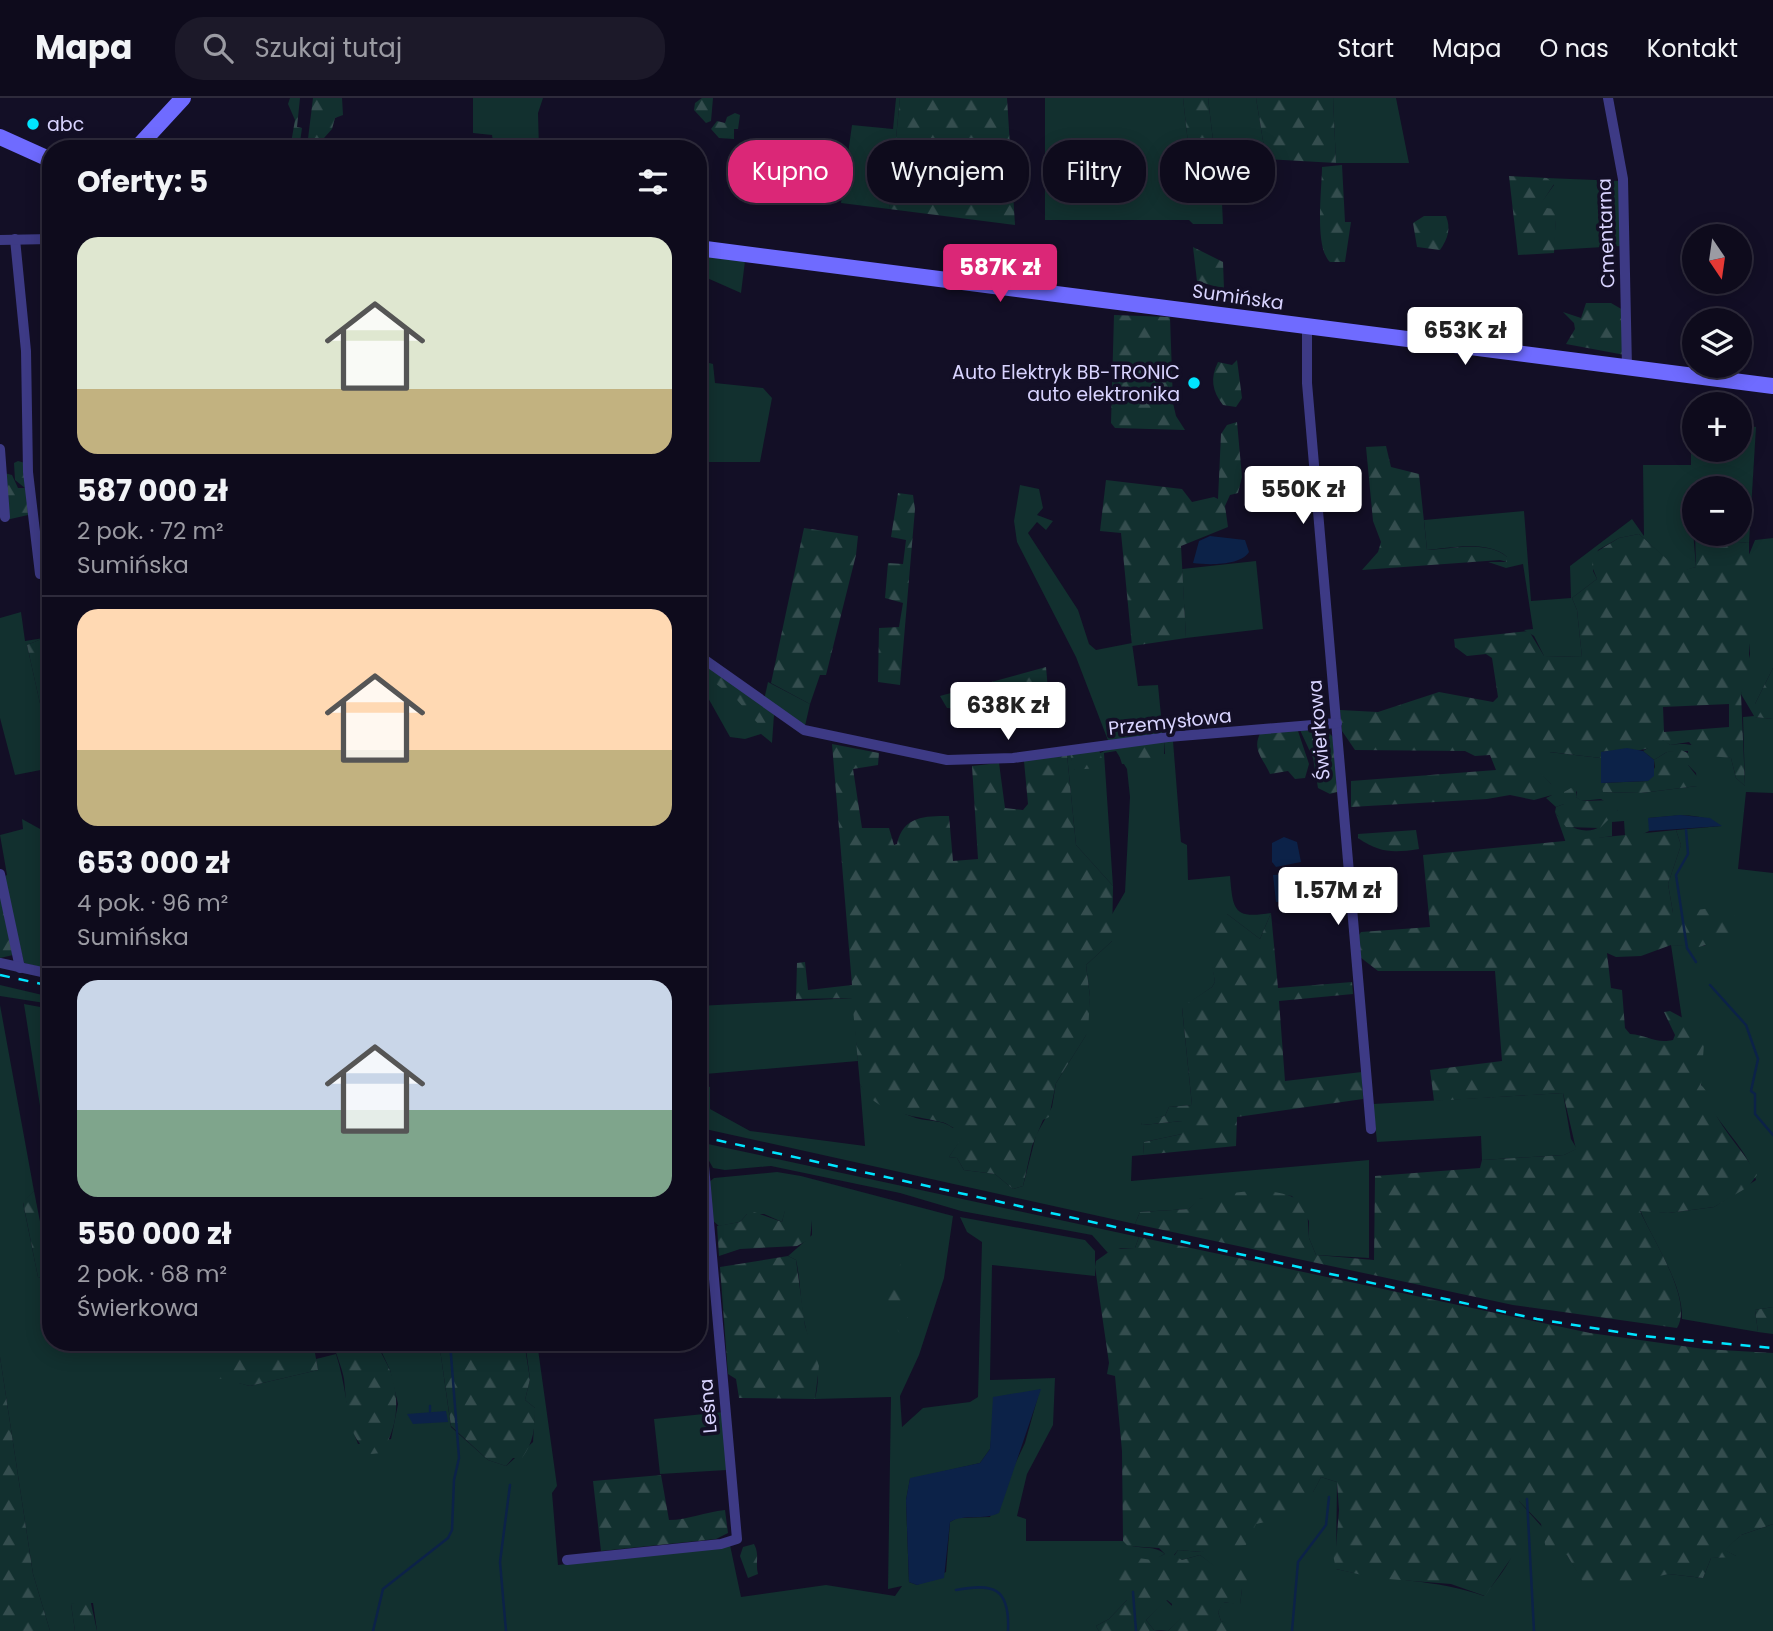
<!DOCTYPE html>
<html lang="pl">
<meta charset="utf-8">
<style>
body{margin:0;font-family:Poppins,sans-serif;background:#1c1929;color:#f1f3f6;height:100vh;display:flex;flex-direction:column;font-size:26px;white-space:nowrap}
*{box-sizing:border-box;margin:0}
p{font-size:23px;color:#9b9ba3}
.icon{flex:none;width:38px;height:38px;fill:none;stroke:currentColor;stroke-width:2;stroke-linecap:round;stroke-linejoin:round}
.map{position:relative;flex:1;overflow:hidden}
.sheet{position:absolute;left:42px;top:42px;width:665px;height:1211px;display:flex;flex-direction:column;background:#0e0b1c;border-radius:28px;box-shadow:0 4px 18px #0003,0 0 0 2px #2e2b3b}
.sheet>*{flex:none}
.banner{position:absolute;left:728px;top:42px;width:665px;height:63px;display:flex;gap:14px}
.needle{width:46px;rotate:167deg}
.tools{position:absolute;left:1682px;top:126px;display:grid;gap:14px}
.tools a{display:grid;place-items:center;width:70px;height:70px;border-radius:50%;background:#0e0b1c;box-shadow:0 4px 18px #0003,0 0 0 2px #2e2b3b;font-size:35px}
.price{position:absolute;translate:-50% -60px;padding:0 16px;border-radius:7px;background:#fff;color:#222;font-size:23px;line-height:46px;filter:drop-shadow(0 2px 4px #0008)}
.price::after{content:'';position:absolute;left:50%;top:42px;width:21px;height:16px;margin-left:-10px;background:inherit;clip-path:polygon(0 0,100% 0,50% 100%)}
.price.selected{background:#db2777;color:#fff}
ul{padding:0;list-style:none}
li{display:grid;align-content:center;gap:14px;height:371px;padding:0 35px}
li+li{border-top:2px solid #2e2b3b}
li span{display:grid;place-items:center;height:217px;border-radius:21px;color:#555}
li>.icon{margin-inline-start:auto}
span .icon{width:126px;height:126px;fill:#fffc;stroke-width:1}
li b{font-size:30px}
h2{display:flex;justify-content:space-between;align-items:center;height:84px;padding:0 35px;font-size:30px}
.pill{padding:0 24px;border-radius:28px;background:#0e0b1c;box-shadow:0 4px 18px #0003,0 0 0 2px #2e2b3b;font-size:24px;line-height:63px}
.pill.selected{background:#db2777;color:#fff}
header{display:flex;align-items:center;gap:42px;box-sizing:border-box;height:98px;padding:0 35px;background:#0e0b1c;border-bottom:2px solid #2e2b3b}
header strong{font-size:33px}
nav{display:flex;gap:38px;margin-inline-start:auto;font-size:24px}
.search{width:490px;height:63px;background:#1c1929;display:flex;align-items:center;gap:18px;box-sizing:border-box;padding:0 24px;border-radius:28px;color:#9b9ba3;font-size:26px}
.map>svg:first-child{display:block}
.grass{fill:#12302f;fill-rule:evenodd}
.forest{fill:url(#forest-firs);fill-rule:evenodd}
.water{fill:#0c2248}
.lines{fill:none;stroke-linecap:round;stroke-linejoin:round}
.stream{stroke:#0c2248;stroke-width:2.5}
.street{stroke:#3d3a85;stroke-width:10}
.secondary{stroke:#6f6bff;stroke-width:16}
.rail{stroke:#00e5ff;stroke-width:2.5;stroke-dasharray:10 9;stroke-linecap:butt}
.poi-dot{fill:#00e5ff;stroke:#130f26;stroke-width:2.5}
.labels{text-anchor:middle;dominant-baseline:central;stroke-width:7;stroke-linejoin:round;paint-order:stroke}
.poi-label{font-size:19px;fill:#d9d4ff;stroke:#130f26;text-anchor:start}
.street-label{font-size:19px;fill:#d9d4ff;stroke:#130f26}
</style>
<header>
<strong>Mapa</strong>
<div class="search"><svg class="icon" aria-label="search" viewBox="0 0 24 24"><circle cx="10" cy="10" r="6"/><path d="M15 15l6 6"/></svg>Szukaj tutaj</div>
<nav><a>Start</a><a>Mapa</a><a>O nas</a><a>Kontakt</a></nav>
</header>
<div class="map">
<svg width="1773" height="1533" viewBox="0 0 1773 1533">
<defs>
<pattern id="forest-firs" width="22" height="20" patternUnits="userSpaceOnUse" patternTransform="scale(1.75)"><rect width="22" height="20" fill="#12302f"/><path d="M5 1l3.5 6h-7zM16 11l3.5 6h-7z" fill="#344d4e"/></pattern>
</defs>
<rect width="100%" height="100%" fill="#130f26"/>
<g class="grass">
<polygon points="473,0 543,0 538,15 539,51 494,51 492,37 473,35"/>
<polygon points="896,0 900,0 889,111 841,105 852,27 893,31"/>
<polygon points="1045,0 1183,0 1189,54 1214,51 1208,0 1256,0 1266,61 1220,60 1223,126 1193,126 1189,122 1045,122"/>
<polygon points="1333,0 1396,0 1409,65 1336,65"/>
<polygon points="1547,80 1620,83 1621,148 1553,152 1556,122 1538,109 1554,87"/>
<polygon points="698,157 745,163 741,195 698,176"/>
<polygon points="698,262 713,266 715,285 763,290 772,300 760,364 708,364 698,423"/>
<path d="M1691,323H1694V352H1740V327L1756,329L1749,445L1726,443L1723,437L1740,436V390H1694L1692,421L1696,469L1680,474L1639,436L1619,440L1598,452L1593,473L1597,481L1572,500L1577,512L1582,559L1544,558L1534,538L1524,532L1533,531L1523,466L1506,470L1488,464H1506L1507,459C1489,442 1450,450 1427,452L1424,422L1524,413L1531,503L1571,500L1570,468L1632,421L1644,438L1643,367H1691Z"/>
<polygon points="1020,387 1039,391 1043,410 1037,417 1053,423 1046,432 1037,424 1028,435 1078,512 1089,546 1096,552 1132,545 1138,588 1158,587 1163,638 1109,645 1076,559 1017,444 1014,423"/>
<path d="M1773,440V570L1755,606V619L1773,621V695L1746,694L1738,771L1773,775V1209L1755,1212L1758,1234L1682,1221C1683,1185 1654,1145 1640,1112L1668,1115L1714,1109L1756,1082C1747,1046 1710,1023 1701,986C1697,969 1700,947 1700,930L1682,921L1671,847L1704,848L1711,843L1673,815L1668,786L1681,747L1676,732L1721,728C1701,713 1673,718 1649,720V733L1639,738H1625L1624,723L1612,724V738L1566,745L1555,714C1564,728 1585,739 1601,728C1607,723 1610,716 1618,712L1601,701L1581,703L1576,699L1577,693L1564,706L1556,709L1546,700L1552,697L1551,686L1536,672L1549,654L1601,660L1603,694L1641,695L1697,688L1696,675L1688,667V653L1667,654L1654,662L1643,653L1663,641L1670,647C1698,642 1705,655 1731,660L1736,680L1745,688L1743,619L1754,618L1741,596L1750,556L1746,512L1748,459L1755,442Z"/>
<polygon points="1256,463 1263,531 1186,540 1182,471"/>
<polygon points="21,514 25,543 44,540 27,547 45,628 51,628 51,670 15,677 0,620 0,520"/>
<polygon points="698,560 774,617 772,645 761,636 745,641 730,639 698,582"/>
<polygon points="768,584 810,606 805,628 764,602"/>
<path d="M1164,642L1173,643L1181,744L1187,747L1188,782L1230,778C1233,813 1234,821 1271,815L1260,841L1227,816L1209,844L1215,884L1212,889L1182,910L1192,1007L1169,1009L1165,1018L1141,1023L1142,1027L1182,1023V1036L1144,1044L1143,1057L1132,1058L1131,1083L1369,1062V1160L1316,1157L1309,1140V1123L1292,1098L1262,1094L1199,1101L1189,1111L1140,1114L1135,1126L705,1031L701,986L710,989V1011L750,1033L865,1048L860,986C867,1001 899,1014 916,1020C929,1024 942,1021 953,1030L972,1026L949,1059L957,1060L964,1072L995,1076L1013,1091L1023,1088L1036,1037L1052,1009L1056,985L1086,937L1090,899L1086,867L1112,843L1111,818L1125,794L1130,699L1127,671L1116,653L1104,655L1113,788L1076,747L1067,657L1070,654L1074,672C1113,642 1119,650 1165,656Z"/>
<polygon points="22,721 51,737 51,872 24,865 3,779 7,777 0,737 23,731"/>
<polygon points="0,887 51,899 51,906 0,898"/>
<polygon points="853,900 858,963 705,976 698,965 698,908"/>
<polygon points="24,906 51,911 51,1078"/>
<path d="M0,907L34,1093L23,1105L38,1179L45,1182L51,1180V1244H62L64,1252L85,1248V1244H222L219,1251L239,1285L250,1288L318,1272L316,1261L336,1256C346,1286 346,1317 358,1346L391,1341L398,1306L390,1272L377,1244H439L451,1329L488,1362L506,1368L533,1344L535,1310L525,1302L530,1281L525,1244H537L557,1388L552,1395L558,1467L730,1447L741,1499L826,1487L895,1498L902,1488L888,1491L891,1299L815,1301C823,1266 812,1258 805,1227C800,1206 801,1184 796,1162L788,1158L812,1137V1122H794L785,1113L782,1124L764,1116H747L740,1124L719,1128L713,1123L709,1084L714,1080L777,1074L801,1078L953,1118L944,1180L919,1257L900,1298L902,1329L923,1310L970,1304L978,1299L982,1144L967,1134L960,1119L1085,1142L1095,1153V1178L992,1167L990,1282L1055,1280L1053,1327L1027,1376L1017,1418L1026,1421V1443H1123C1135,1454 1153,1445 1165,1456C1148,1464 1128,1482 1127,1502L1109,1521L1096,1528L1099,1533H97L93,1505L71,1506L75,1533H50L33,1476L0,1259ZM1040,1291L1025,1345L990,1419L957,1420L950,1424L946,1474L917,1487L909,1484L906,1402L910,1381L980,1365L990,1351L992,1334Z"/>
<polygon points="1563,995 1571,1041 1577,1051 1564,1057 1482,1062 1481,1038 1377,1044 1373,1006"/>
<polygon points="708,1046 1139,1139 1135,1150 1121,1150 1108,1155 1092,1137 961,1113 900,1095 771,1068 725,1072 713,1070 708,1061"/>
<polygon points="724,1314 727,1372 660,1376 654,1321"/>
<path d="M1321,1379L1337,1384L1336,1471C1385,1483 1437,1481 1484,1498C1515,1459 1519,1453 1519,1403L1567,1457L1584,1484L1669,1476L1703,1480L1711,1460L1736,1458L1724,1452L1741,1437L1773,1426V1533H1244L1221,1523L1218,1514L1223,1504L1240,1506L1242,1491L1200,1457L1182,1462L1174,1458L1178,1452L1202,1454L1313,1394Z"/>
<polygon points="1166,1502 1183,1519 1168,1533 1154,1532 1146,1522"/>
</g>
<g class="forest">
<polygon points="290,0 300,0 297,29 302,30 299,51 290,51 295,22 288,6"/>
<polygon points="313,0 342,0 343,17 335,20 332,31 324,40 308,41"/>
<polygon points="702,0 713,0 711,23 706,25 694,12 695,5"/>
<polygon points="900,0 1007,0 1015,127 889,111"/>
<polygon points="1183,0 1208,0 1214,51 1189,54"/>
<polygon points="1256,0 1333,0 1336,65 1266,61"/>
<polygon points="735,15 740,17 738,31 734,31 734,41 719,40 711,31 717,23 725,25 727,19"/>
<path d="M1342,67L1345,124H1351L1345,164H1330C1314,149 1322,91 1322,69Z"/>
<polygon points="1509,78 1547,80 1554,86 1539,109 1554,111 1556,122 1554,155 1518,157"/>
<path d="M1424,118H1446C1451,131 1448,140 1440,152L1417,149L1413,125Z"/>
<polygon points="1193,149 1223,164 1224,191 1197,183"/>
<polygon points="1586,205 1611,205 1623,212 1625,257 1566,246 1575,231 1574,225 1563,214 1581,220"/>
<polygon points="1114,217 1170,219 1173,305 1176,318 1185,332 1115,330 1111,325"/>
<path d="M1237,262L1242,300L1236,309L1223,307C1212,293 1210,280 1218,264L1232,267Z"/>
<polygon points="1237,324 1242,379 1238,395 1230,397 1225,408 1228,429 1181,448 1186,540 1132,548 1121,435 1100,433 1106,382 1182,391 1192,404 1214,399 1218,401 1221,336 1227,327"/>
<path d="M1386,348L1391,369L1419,376L1427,452C1450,451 1488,442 1507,459V464L1500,462L1362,472L1378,454L1381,444L1373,423L1366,349Z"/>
<polygon points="18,363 25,365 28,417 6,422 4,375 12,377 18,390 25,390 15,382 14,365"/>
<polygon points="898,395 913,397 915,411 900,587 878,584 879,530 899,529 903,505 885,500 888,465 903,466 906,442 891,439"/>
<path d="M1694,399V436H1722L1726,443L1749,445V575L1741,596L1745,688L1736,680L1731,660L1700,657L1689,644L1670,647L1663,642C1650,657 1621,651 1601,654V660L1550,654L1537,672L1554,689L1552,697L1534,702L1510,697L1487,701L1351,709V683L1496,672L1490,657L1475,658L1465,653L1355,652L1342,633L1340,612L1378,614L1439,594L1493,604L1498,599L1492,560L1486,556L1467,558L1455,549L1454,541L1529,533L1544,558L1582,559L1577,512L1572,500L1597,481L1592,468L1593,456L1619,440L1639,436L1680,473L1696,469ZM1729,606V629L1664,634L1663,609Z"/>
<polygon points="804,430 858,438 856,457 826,577 820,577 810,606 771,585"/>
<polygon points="51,537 51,628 45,628 27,547"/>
<polygon points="698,560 774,617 768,637 737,602 698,572"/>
<polygon points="1046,569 1048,592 1038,595 963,611 947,610 940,598"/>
<polygon points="1773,570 1773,621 1755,619 1755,606"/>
<path d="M1297,630L1309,666L1305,680L1295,681L1288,673L1270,676C1263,660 1251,651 1261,634Z"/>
<polygon points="1300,632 1327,633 1334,640 1337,694 1330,696 1318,690 1313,660"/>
<polygon points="1164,642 1164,660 1151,665 1122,666 1117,650"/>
<path d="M832,646L879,655L878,667L853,671L862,730H889L894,747L897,746C903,718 925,718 949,718L953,763L978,761L972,668L999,665L1005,710L1023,712L1028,706L1024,663L1067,657L1076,747L1113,788L1112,843L1086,867L1090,899L1088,934L1056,985L1049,1019L1043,1022L1032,1048L1023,1088L1013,1091L995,1076L964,1072L957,1060L949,1059L970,1027L961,1033C953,1031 948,1025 941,1024C913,1017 874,1016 860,986L852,900L796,901L797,865L805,864L808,892L852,887Z"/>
<polygon points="1099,652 1102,661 1097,670 1073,672 1070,654"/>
<polygon points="1681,652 1690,656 1688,667 1699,681 1697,688 1641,695 1603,694 1601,685 1648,683 1655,669 1654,662 1667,654"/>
<polygon points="1571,690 1576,691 1576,699 1582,703 1615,702 1618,712 1600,730 1566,729 1555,714 1556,709 1564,706 1564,694"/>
<path d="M1416,732L1419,751C1393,755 1380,755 1358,740V736Z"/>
<path d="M1676,732L1681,747L1668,786L1673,815L1735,807L1734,838L1699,849L1671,847L1641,858L1616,859L1607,855L1611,890L1622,892L1625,930L1630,936C1647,937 1655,946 1673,942L1675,937L1664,914L1670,913L1705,932L1701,987C1709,994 1708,1001 1713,1011C1724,1035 1744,1053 1757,1077L1748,1089L1714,1109L1668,1115L1640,1113C1652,1140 1694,1203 1677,1230L1513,1207L1135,1126L1140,1114L1189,1111L1198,1101C1229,1096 1284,1082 1307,1110L1309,1140L1316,1157L1374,1162L1375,1078L1480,1070L1482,1062L1564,1057L1576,1051L1563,995L1434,1003L1430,972L1502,963L1495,873H1378L1360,859L1359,837L1361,834L1430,829L1423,757Z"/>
<polygon points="0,797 13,857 0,860"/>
<path d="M1271,815L1278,890L1352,884L1353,896L1279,903L1285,983L1362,974L1363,1001L1237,1019L1236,1048L1143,1057L1144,1044L1182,1036V1023L1142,1027L1140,1022L1165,1018L1169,1009L1192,1007L1182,909L1212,889L1215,884C1212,865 1202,834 1213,816H1227L1260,841Z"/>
<polygon points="34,1093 51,1180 45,1182 38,1179 23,1104"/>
<polygon points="785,1112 794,1121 812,1122 810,1141 797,1148 740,1151 719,1158 717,1128 740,1124 747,1116 754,1114 782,1124"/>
<path d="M1139,1139L1590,1235L1704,1251L1773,1255V1426L1741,1437L1725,1452L1738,1459L1711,1460L1703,1480L1669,1476L1600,1490L1583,1484L1567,1457L1547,1456L1541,1426L1519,1403V1441L1516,1453L1485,1498L1451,1486L1375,1480L1336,1471L1332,1452L1336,1449L1339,1412L1337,1384L1321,1379C1300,1420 1301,1417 1256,1426L1246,1447L1202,1454L1178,1452L1174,1457L1182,1462L1200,1457L1220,1472L1228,1467L1249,1470L1254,1485L1242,1491L1240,1507L1224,1504L1218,1514L1221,1523L1230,1526L1239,1524L1244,1533H1168L1182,1519H1170L1172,1506L1167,1502L1146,1522L1154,1532L1160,1533H1099L1096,1528L1109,1521L1127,1502V1491L1118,1481L1132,1459L1152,1462L1165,1456L1159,1450L1128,1448L1123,1443L1122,1353L1115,1278L1107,1276L1109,1265L1095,1169L1096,1163L1113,1151L1135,1150Z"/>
<polygon points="788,1158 796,1162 805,1228 819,1268 815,1301 739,1300 736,1281 728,1276 720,1169"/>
<path d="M901,1165L905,1171L901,1177L905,1194L901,1212L908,1220L920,1225L912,1237L904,1238L898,1233C898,1221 891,1217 889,1208C885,1194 895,1178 901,1165Z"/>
<polygon points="1773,1209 1773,1236 1758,1234 1755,1212"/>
<polygon points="222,1244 313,1244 318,1272 250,1288 218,1280"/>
<path d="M333,1244H377C380,1255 387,1264 391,1275C400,1303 398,1330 381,1355L371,1356C346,1339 347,1308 344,1281C342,1269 336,1257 333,1244Z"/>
<path d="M439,1244H524L530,1281L525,1302L535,1310C535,1329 534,1344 522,1360H513L506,1368L488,1362L451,1328Z"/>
<polygon points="0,1259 33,1476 50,1533 0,1533"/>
<path d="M661,1377L669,1422C688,1422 705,1414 725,1412L728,1435L716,1441L601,1453L593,1383Z"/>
<path d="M754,1446C760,1457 755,1465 758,1476L748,1480L740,1458L743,1449Z"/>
<polygon points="90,1501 97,1533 75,1533 71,1506"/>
</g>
<g class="water">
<path d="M1210,438L1245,442L1249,454C1240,468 1208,467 1193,465L1199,443Z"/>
<polygon points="1627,650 1643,653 1654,662 1654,678 1648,683 1601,685 1601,654"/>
<polygon points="1680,717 1710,720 1722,728 1649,733 1648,720"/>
<polygon points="1284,739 1297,744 1301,764 1276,769 1272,764 1272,745"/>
<polygon points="1289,776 1313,777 1312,792 1304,790 1298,794 1298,802 1276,804 1273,777"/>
<path d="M1041,1291L999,1415C983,1423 965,1415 950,1424L944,1480L917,1487L909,1484L906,1402L910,1380L980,1365L990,1351L993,1299Z"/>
<polygon points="446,1313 448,1324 413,1326 407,1316"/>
</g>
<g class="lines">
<g class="stream">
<polyline points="1686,732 1688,756 1676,777 1687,850 1696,864"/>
<polyline points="1710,887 1746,927 1758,961 1751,993 1755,996 1755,1016 1773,1037"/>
<polyline points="436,1244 436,1247"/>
<polyline points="430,1308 430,1313"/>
<polyline points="1527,1401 1534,1533"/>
<path d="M956,1492C993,1485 1010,1489 1008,1533"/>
<polyline points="1133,1494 1136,1533"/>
<polyline points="373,1533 383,1491 448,1440 452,1432 454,1382 459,1360 450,1244"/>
<polyline points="506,1533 500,1464 510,1387"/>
<polyline points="1292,1533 1298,1464 1326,1427 1329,1399"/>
</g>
<g class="street">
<polyline points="1608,0 1623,81 1627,270"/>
<polyline points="15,141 26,253 28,374 40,476"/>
<polyline points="0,142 51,141"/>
<polyline points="1307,230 1307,285 1371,1031"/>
<polyline points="0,351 5,419"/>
<polyline points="698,557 804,632 947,662 1013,660 1168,639 1337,625"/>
<polyline points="0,776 20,870"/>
<polyline points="0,865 51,876"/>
<polyline points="567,1462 721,1446 737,1441 698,1000"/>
</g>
<g class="secondary">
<polyline points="0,39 51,62"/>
<polyline points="136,51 183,0"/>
<polyline points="698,150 1773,288"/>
</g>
<g class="rail">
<polyline points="0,877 51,888"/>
<polyline points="698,1038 1537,1221 1643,1238 1773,1250"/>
</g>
</g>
<g class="poi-dot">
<circle cx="33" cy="26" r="7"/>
<circle cx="1194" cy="285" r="7"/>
</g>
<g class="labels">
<g class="poi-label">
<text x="47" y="26">abc</text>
<text x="1180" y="274" text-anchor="end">Auto Elektryk BB-TRONIC<tspan x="1180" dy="22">auto elektronika</tspan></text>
</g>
<g class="street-label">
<text transform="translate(1606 135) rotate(-92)">Cmentarna</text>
<text transform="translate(1238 199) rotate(8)">Sumińska</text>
<text transform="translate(1170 624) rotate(-6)">Przemysłowa</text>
<text transform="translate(1319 632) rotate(-95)">Świerkowa</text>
<text transform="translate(708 1308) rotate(-95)">Leśna</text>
</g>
</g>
</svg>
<div class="tools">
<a><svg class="needle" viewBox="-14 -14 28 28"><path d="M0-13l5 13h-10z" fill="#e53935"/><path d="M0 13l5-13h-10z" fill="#9b9ba3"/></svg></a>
<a><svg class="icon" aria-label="layers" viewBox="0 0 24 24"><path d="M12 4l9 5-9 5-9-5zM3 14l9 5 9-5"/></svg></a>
<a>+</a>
<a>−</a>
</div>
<b class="price selected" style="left:1000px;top:206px">587K zł</b>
<b class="price" style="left:1465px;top:269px">653K zł</b>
<b class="price" style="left:1303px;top:428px">550K zł</b>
<b class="price" style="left:1008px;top:644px">638K zł</b>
<b class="price" style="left:1338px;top:829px">1.57M zł</b>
<div class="banner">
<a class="pill selected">Kupno</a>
<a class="pill">Wynajem</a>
<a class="pill">Filtry</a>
<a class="pill">Nowe</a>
</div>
<section class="sheet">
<h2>Oferty: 5<svg class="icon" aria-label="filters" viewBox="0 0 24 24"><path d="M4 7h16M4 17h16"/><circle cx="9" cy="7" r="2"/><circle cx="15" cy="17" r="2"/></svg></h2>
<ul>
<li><span style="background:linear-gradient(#dfe7d0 70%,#c2b280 0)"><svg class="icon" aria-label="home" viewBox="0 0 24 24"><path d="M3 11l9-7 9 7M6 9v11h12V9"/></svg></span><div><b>587 000 zł</b><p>2 pok. · 72 m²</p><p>Sumińska</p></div></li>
<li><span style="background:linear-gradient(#ffd9b3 65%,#c2b280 0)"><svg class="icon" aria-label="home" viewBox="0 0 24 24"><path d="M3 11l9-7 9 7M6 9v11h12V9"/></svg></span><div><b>653 000 zł</b><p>4 pok. · 96 m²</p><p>Sumińska</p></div></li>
<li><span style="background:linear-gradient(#c9d6e8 60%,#7fa58c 0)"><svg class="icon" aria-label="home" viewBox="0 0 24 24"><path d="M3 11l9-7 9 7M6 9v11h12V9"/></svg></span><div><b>550 000 zł</b><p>2 pok. · 68 m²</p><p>Świerkowa</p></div></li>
</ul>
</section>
</div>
